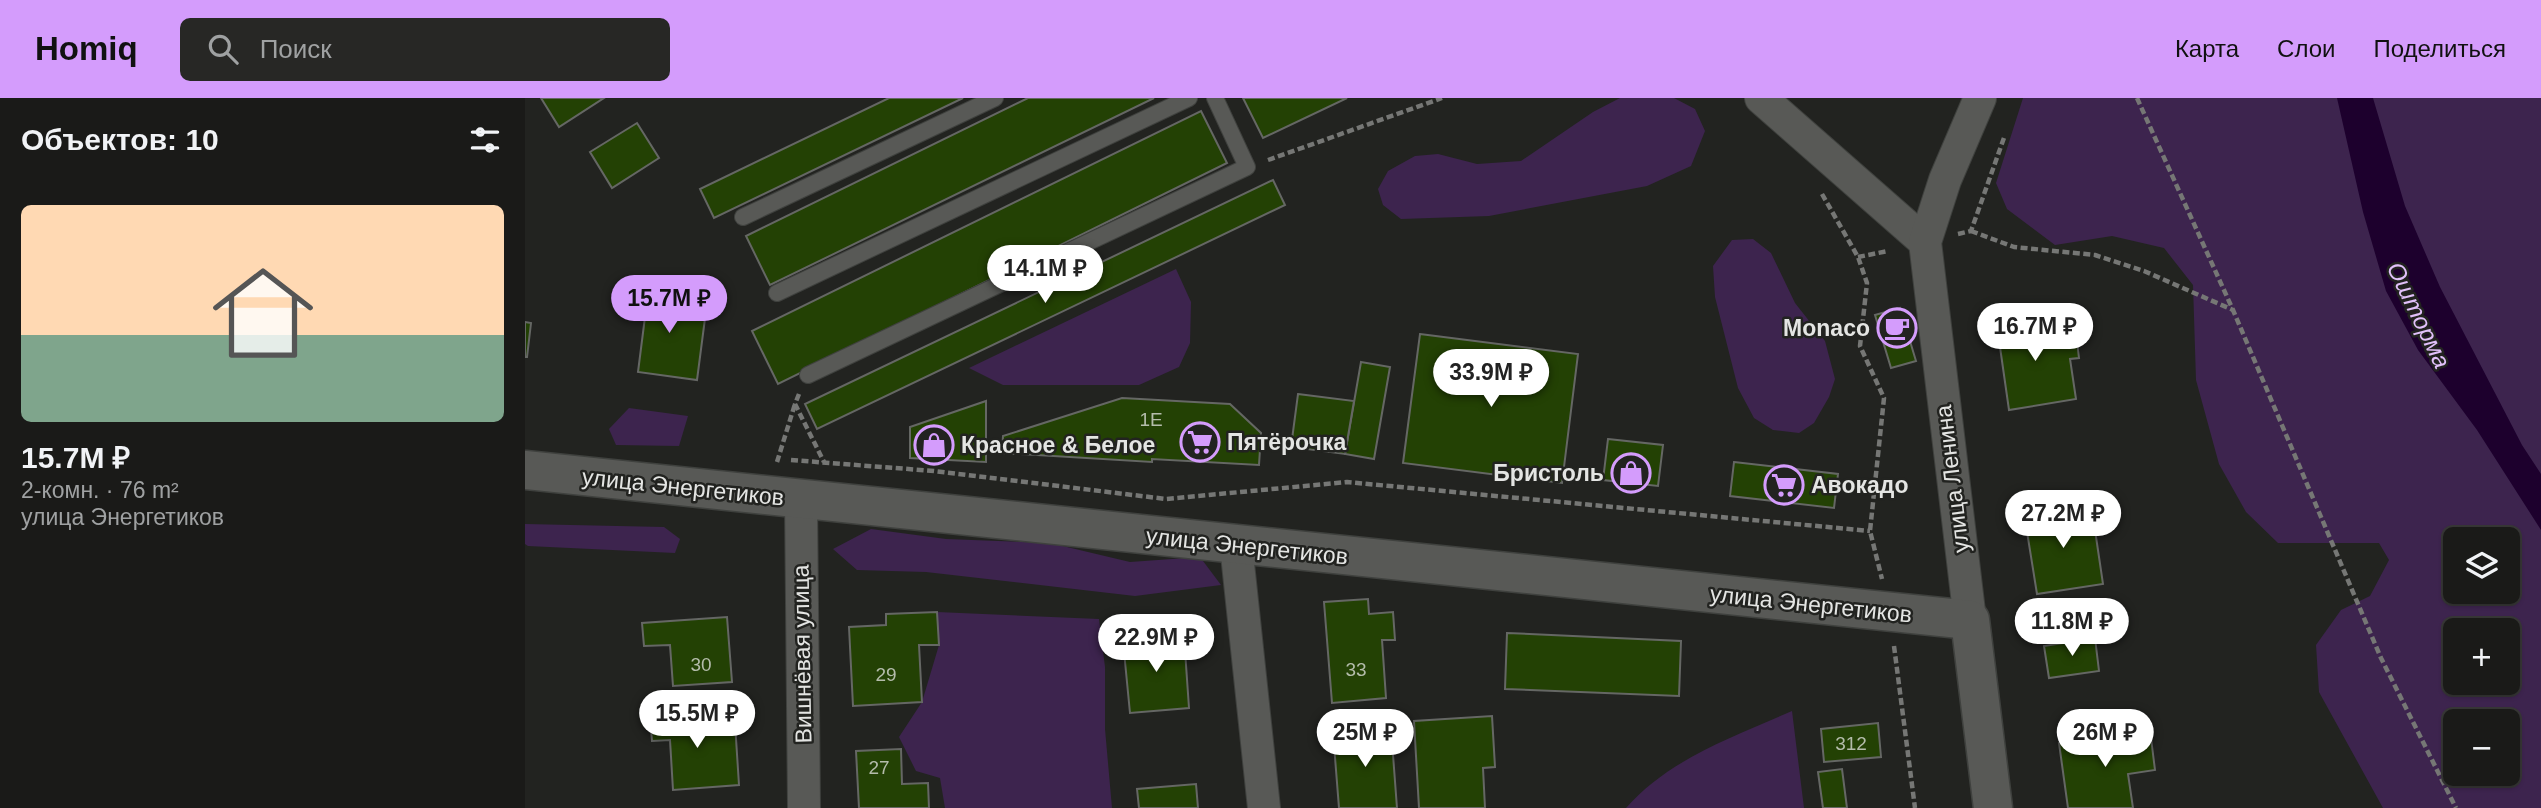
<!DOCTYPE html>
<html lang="ru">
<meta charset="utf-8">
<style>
body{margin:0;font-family:Helvetica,sans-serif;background:#272725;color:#f1f3f6;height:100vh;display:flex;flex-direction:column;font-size:26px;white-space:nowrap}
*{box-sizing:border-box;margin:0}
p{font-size:23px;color:#9fa1a2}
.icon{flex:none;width:38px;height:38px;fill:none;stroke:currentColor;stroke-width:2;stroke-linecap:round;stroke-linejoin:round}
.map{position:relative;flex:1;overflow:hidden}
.sheet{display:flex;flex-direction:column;background:#1a1a18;width:525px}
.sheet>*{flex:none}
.fabs{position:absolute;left:1918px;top:429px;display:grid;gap:14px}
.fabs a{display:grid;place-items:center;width:77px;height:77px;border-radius:10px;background:#1a1a18;box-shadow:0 2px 5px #0004,0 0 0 2px #383837;font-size:35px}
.price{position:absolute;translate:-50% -60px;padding:0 16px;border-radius:24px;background:#fff;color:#222;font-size:23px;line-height:46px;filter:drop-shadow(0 2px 4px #0008)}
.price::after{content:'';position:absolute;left:50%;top:42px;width:21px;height:16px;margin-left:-10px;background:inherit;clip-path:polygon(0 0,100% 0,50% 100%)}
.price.selected{background:#d49cfc;color:#111}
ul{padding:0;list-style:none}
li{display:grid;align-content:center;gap:14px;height:371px;padding:0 21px}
li span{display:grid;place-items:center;height:217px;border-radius:10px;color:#555}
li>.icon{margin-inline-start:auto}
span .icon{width:126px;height:126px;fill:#fffc;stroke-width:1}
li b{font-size:30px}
h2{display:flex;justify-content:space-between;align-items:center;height:84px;padding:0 21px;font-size:30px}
header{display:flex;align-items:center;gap:42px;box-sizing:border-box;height:98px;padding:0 35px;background:#d49cfc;color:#111}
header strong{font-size:33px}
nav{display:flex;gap:38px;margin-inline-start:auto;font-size:24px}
.search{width:490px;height:63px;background:#272725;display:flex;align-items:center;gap:18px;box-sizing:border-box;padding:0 24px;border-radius:10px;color:#9fa1a2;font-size:26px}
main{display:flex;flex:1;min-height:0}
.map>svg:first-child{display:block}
.green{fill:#3d244e;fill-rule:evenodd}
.water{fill:#1d002d}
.building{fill:#234104;stroke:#656764;stroke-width:2}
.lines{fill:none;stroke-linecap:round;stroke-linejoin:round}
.service-casing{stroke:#3f413e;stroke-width:18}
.minor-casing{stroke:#3f413e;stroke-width:34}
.tertiary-casing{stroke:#3f413e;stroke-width:41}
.path{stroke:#767775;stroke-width:4.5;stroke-dasharray:7 3.5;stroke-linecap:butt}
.service{stroke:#585956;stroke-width:16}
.minor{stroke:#585956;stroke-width:32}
.tertiary{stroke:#585956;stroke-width:38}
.labels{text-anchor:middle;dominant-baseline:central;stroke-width:5;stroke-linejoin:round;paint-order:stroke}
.number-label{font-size:19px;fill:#b4bcab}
.poi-label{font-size:23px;font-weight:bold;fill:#e4e5e3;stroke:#222320;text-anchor:start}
.street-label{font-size:23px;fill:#e4e5e3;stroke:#222320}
.water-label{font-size:24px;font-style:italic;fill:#e1c0fa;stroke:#222320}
</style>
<header>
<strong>Homiq</strong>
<div class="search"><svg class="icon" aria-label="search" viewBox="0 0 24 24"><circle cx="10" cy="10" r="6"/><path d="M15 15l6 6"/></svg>Поиск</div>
<nav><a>Карта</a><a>Слои</a><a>Поделиться</a></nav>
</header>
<main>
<section class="sheet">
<h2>Объектов: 10<svg class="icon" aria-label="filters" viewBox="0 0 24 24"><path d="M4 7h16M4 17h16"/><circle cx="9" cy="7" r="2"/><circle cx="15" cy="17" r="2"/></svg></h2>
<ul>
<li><span style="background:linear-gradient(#ffd9b3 60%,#7fa58c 0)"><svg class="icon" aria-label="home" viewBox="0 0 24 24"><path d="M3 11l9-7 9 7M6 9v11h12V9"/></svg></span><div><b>15.7M ₽</b><p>2-комн. · 76 m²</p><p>улица Энергетиков</p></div></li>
</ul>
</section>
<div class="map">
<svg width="2016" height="710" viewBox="0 0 2016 710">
<rect width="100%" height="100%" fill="#222320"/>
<g class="green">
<polygon points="1095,0 1149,0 1170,11 1180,33 1166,68 1122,88 964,118 876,121 858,107 853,91 863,73 890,58 913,56 952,66 996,63 1068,14"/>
<path d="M1498,0H2016V710H1858L1794,594L1791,547L1816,512L1845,498L1864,462L1854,445H1753L1721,414L1694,366L1671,282L1668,187L1639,150L1587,138L1530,147L1482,111L1471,85ZM1930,441H1983V494H1930ZM1930,532H1983V584H1930ZM1930,623H1983V676H1930Z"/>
<polygon points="1228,141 1246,155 1270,205 1300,243 1310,281 1304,299 1289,325 1274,335 1248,332 1229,320 1213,290 1190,199 1188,168 1207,142"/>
<polygon points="651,171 666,204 665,245 654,269 614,287 478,287 444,270"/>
<polygon points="104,310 163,318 154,348 91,347 84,331"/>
<polygon points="0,426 139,429 155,441 150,455 3,448 0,446"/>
<polygon points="346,431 421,441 525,445 605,464 675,459 696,487 610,498 401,474 332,472 308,451"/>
<polygon points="412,514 574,521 580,569 580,631 587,710 420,710 415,680 391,673 374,639 397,604 414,547"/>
<path d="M1267,613L1279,710H1101C1144,661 1208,639 1267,613Z"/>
</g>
<polygon class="water" points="1812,0 1848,0 1880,108 1915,189 1997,347 2016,376 2016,432 1952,332 1893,252 1861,193 1838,114"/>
<g class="building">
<polygon points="16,0 79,0 34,29"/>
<polygon points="364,0 438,0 189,120 175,91"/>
<polygon points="503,0 629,0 245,187 221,138"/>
<polygon points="718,0 822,0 738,40"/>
<polygon points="676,13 702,65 253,286 227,233"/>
<polygon points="112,25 134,60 87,90 65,54"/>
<polygon points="748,82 760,107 292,331 280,306"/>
<polygon points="100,195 182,205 172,282 113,274 120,219 98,216"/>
<polygon points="1375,210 1391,263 1366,270 1350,217"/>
<polygon points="1509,215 1513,241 1551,236 1554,260 1545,261 1551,301 1484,312 1471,221"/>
<polygon points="0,224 6,225 2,259 0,259"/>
<polygon points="895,236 1053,256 1037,385 878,365"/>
<polygon points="836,264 865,269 849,361 820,356"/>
<polygon points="773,296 829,303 820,356 766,349"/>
<polygon points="597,300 705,306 736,335 734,367 627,361 627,364 477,355 478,338"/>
<polygon points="461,303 461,364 385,360 385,329"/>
<polygon points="1083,341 1138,347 1133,388 1078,382"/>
<polygon points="1209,364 1313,376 1309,410 1205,398"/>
<polygon points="1559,406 1563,433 1570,432 1578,486 1512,496 1499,415"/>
<polygon points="843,501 844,516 868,514 870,542 857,542 861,600 807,605 799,504"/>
<polygon points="412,514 414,547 394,547 397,604 328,608 324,529 361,527 361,516"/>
<polygon points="202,519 207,584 148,588 145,547 119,548 117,525"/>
<polygon points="982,535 1156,543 1154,598 980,591"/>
<polygon points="659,538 664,610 605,615 598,543"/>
<polygon points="1570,540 1574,573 1524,580 1519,548"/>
<polygon points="208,598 210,622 154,626 152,602"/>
<polygon points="148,603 150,630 210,625 214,687 148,692 145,642 127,643 124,604"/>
<polygon points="967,618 970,669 958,670 960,710 894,710 889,623"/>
<polygon points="1353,625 1356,659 1299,664 1296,631"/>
<polygon points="866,630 872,710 814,710 808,634"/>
<polygon points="1625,632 1630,672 1603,676 1608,710 1543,710 1534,645"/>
<polygon points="376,651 377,686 403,685 404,710 334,710 331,653"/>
<polygon points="1317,671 1322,710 1298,710 1293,674"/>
<polygon points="671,686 673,710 614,710 612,691"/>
</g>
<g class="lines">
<g class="service-casing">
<g id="service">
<polyline points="218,119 470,0"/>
<polyline points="252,195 664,0"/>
<polyline points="283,277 722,69 690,0"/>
</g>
</g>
<g class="minor-casing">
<g id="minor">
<polyline points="1236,0 1400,144"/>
<polyline points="276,402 279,710"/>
<polyline points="711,447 739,710"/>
<polyline points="1445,522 1400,144 1420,82 1455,0"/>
</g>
</g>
<g class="tertiary-casing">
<polyline id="tertiary" points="0,372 1445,522 1468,710"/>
</g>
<g class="path">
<polyline points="1612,0 1708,212 1856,560 1931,710"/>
<polyline points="743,62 917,0"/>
<polyline points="1297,96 1333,159 1342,185 1335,248 1359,300 1345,433 1357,481"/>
<polyline points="1446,133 1489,149 1570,157 1619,173 1708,212"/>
<polyline points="1433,136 1446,133 1480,37"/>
<polyline points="1333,159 1363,153"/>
<polyline points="274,296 270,306 299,364"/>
<polyline points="266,362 409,373 641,401 822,384 1345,433"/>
<polyline points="252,364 270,306"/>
<polyline points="1369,548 1390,710"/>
</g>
<use href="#service" class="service"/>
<use href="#minor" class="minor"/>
<use href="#tertiary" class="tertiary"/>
</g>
<defs>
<g id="cafe-ring" transform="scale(2.0125)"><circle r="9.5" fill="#222320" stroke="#d49cfc" stroke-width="1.5"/><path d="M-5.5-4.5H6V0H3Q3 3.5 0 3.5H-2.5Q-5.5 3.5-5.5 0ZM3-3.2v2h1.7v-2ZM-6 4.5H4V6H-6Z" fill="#d49cfc"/></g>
<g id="supermarket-ring" transform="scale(2.0125)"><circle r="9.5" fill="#222320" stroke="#d49cfc" stroke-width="1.5"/><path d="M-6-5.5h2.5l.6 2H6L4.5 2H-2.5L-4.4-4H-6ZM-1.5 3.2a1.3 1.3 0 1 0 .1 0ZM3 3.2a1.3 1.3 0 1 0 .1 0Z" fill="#d49cfc"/></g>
<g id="shop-ring" transform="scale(2.0125)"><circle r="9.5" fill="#222320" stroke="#d49cfc" stroke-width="1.5"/><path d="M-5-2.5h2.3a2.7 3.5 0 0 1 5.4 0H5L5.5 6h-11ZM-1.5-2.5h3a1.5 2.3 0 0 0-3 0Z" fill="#d49cfc"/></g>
</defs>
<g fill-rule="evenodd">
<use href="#cafe-ring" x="1372" y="230"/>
<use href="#supermarket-ring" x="675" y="344"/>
<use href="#shop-ring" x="409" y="347"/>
<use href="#shop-ring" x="1106" y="375"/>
<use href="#supermarket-ring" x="1259" y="387"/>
</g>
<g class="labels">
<g class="number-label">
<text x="626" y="321">1Е</text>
<text x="176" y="566">30</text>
<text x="831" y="571">33</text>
<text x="361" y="576">29</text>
<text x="1326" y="645">312</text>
<text x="354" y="669">27</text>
</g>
<g class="poi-label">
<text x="1345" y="230" text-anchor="end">Monaco</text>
<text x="702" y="344">Пятёрочка</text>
<text x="436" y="347">Красное &amp; Белое</text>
<text x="1079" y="375" text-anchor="end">Бристоль</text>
<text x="1286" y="387">Авокадо</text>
</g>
<g class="street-label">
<text transform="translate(1427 381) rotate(-97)">улица Ленина</text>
<text transform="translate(158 389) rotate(6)">улица Энергетиков</text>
<text transform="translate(722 448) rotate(6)">улица Энергетиков</text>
<text transform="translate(1286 506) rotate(6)">улица Энергетиков</text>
<text transform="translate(277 556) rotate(-91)">Вишнёвая улица</text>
</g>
<g class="water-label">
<text transform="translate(1894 217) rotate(64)">Ошторма</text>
</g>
</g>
</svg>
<div class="fabs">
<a><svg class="icon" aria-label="layers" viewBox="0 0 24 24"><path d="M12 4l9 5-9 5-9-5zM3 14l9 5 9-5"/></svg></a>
<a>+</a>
<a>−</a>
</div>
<b class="price" style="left:520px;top:207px">14.1M ₽</b>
<b class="price selected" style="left:144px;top:237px">15.7M ₽</b>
<b class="price" style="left:1510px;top:265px">16.7M ₽</b>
<b class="price" style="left:966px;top:311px">33.9M ₽</b>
<b class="price" style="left:1538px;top:452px">27.2M ₽</b>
<b class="price" style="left:1547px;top:560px">11.8M ₽</b>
<b class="price" style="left:631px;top:576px">22.9M ₽</b>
<b class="price" style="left:172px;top:652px">15.5M ₽</b>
<b class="price" style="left:840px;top:671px">25M ₽</b>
<b class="price" style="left:1580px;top:671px">26M ₽</b>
</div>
</main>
